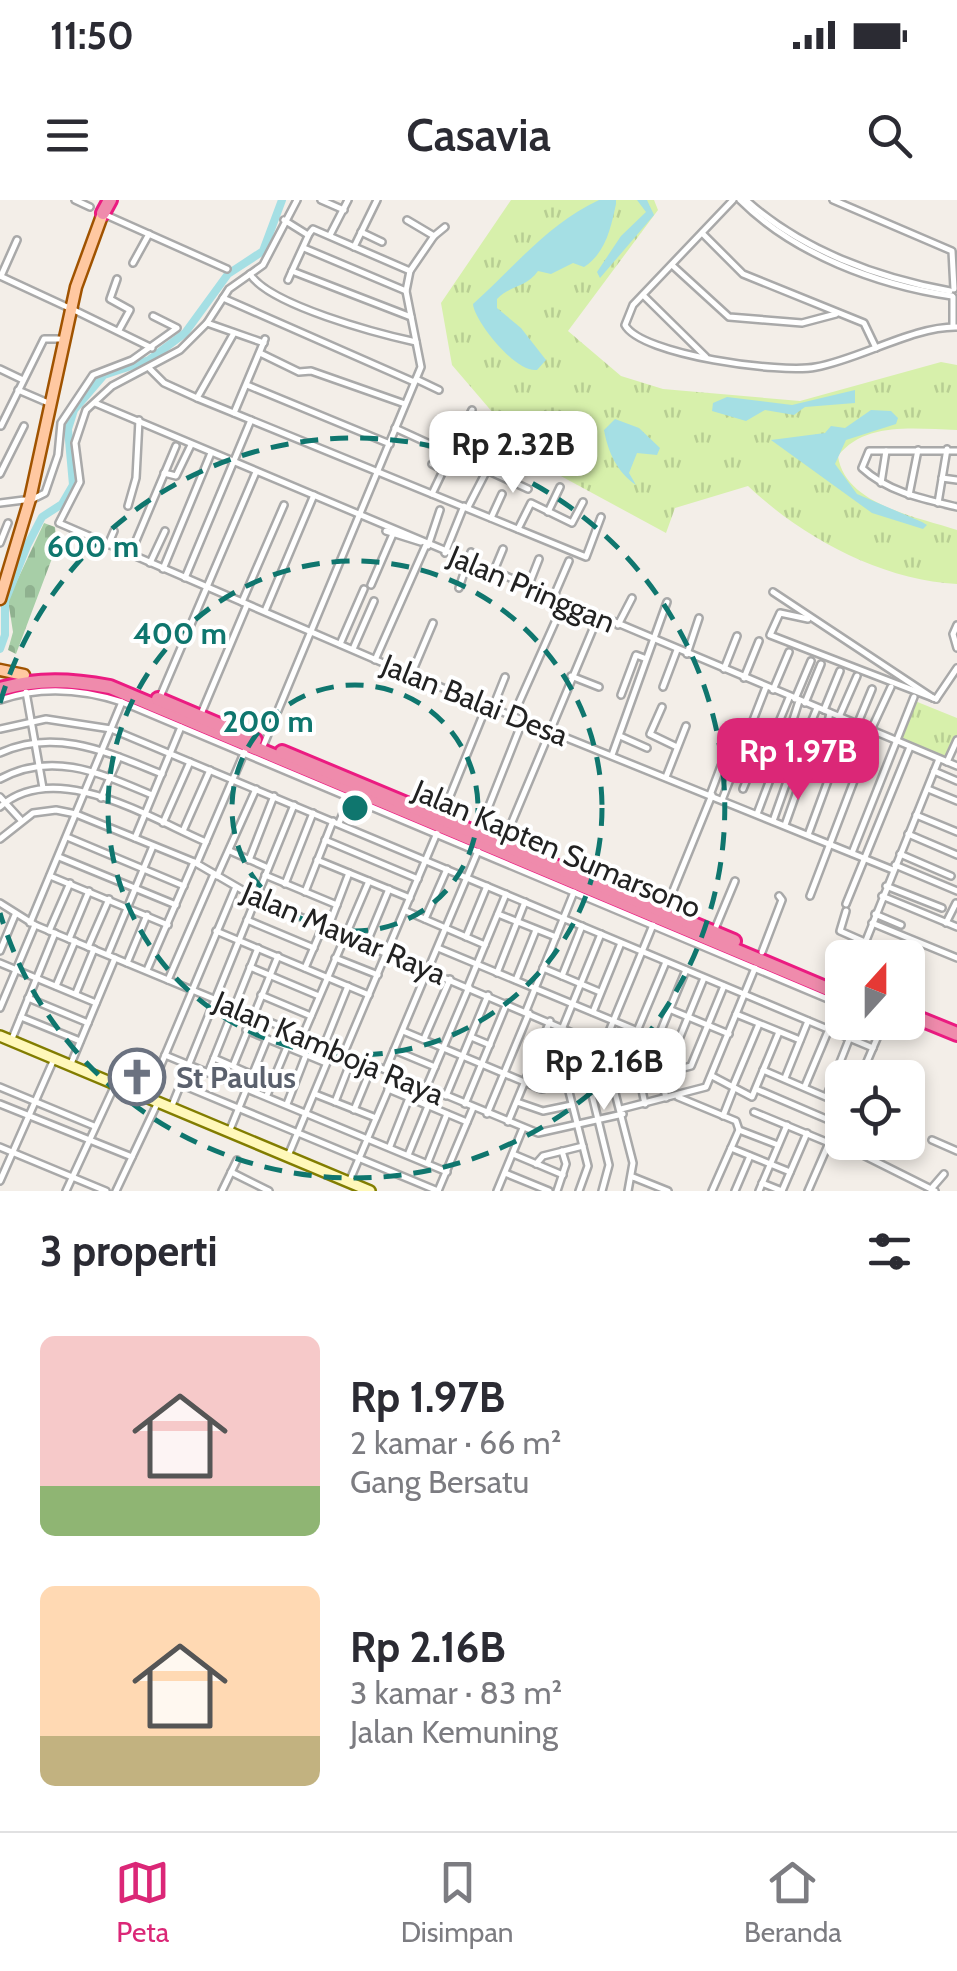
<!DOCTYPE html>
<html lang="id">
<meta charset="utf-8">
<style>
body{margin:0;font-family:Cabin,sans-serif;background:#f7f7f7;color:#2b2b33;height:100vh;display:flex;flex-direction:column;font-size:38px;white-space:nowrap}
*{box-sizing:border-box;margin:0}
p{font-size:32px;color:#7c7c81}
.icon{flex:none;width:55px;height:55px;fill:none;stroke:currentColor;stroke-width:2;stroke-linecap:round;stroke-linejoin:round}
.map{position:relative;height:991px;overflow:hidden}
.drawer{display:flex;flex-direction:column;background:#fff;flex:1}
.drawer>*{flex:none}
.needle{width:65px;rotate:21deg}
.buttons{position:absolute;left:825px;top:740px;display:grid;gap:20px}
.buttons a{display:grid;place-items:center;width:100px;height:100px;border-radius:15px;background:#fff;box-shadow:0 5px 15px #0003;font-size:50px}
.price{position:absolute;translate:-50% -85px;padding:0 22px;border-radius:20px;background:#fff;color:#222;font-size:32px;line-height:65px;filter:drop-shadow(0 2px 5px #0008)}
.price::after{content:'';position:absolute;left:50%;top:60px;width:30px;height:22px;margin-left:-15px;background:inherit;clip-path:polygon(0 0,100% 0,50% 100%)}
.price.active{background:#db2777;color:#fff}
ul{padding:0;list-style:none}
li{display:flex;align-items:center;gap:30px;height:250px;padding:0 40px}
li span{display:grid;place-items:center;flex:none;width:280px;height:200px;border-radius:15px;color:#555}
li>.icon{margin-inline-start:auto}
span .icon{width:120px;height:120px;fill:#fffc;stroke-width:1}
li b{font-size:42px}
h2{display:flex;justify-content:space-between;align-items:center;height:120px;padding:0 40px;font-size:42px}
.status{display:flex;justify-content:space-between;align-items:center;height:70px;padding:0 50px;background:#fff;direction:ltr}
.status svg{height:28px;fill:currentColor}
header{display:flex;justify-content:space-between;align-items:center;height:130px;padding:0 40px;background:#fff;font-size:45px;font-weight:600}
.menu{display:flex;justify-content:space-around;align-items:center;height:140px;border-top:2px solid #e1e1e2;background:#fff;font-size:28px;color:#7c7c81}
.menu a{display:grid;justify-items:center;gap:5px}
.menu .active{color:#db2777}
.map>svg:first-child{display:block}
.grass{fill:url(#grass-tufts)}
.cemetery{fill:url(#cemetery-stones)}
.water{fill:#a5dfe4}
.lines{fill:none;stroke-linecap:round;stroke-linejoin:round}
.river{stroke:#a5dfe4;stroke-width:8}
.street-casing{stroke:#a9a9a9;stroke-width:10}
.secondary-casing{stroke:#827d00;stroke-width:14}
.primary-casing{stroke:#a05300;stroke-width:15}
.highway-casing{stroke:#eb1b81;stroke-width:18}
.street{stroke:#fff;stroke-width:5}
.secondary{stroke:#fff8ba;stroke-width:9}
.primary{stroke:#ffc8a1;stroke-width:10}
.highway{stroke:#ef8bac;stroke-width:12}
.ring{fill:none;stroke:#0f766e;stroke-width:5;stroke-dasharray:18 12}
.labels{text-anchor:middle;dominant-baseline:central;stroke-width:8;stroke-linejoin:round;paint-order:stroke}
.street-label{font-size:30px;fill:#222;stroke:#fff}
.worship-label{font-size:30px;font-weight:bold;fill:#5b616d;stroke:#fff;text-anchor:start}
.centre{fill:#0f766e;stroke:#fff;stroke-width:5}
.ring-label{font-size:30px;text-anchor:middle;font-weight:bold;fill:#0f766e;stroke:#fff;stroke-width:8;stroke-linejoin:round;paint-order:stroke}
</style>
<div class="status"><b>11:50</b><svg viewBox="0 0 49 12"><path d="M0 12V9h3v3zM5 12V6h3v6zM10 12V3h3v9zM15 12V0h3v12zM26 1h20v11H26zM47 4h2v5h-2z"/></svg></div>
<header><svg class="icon" aria-label="menu" viewBox="0 0 24 24"><path d="M4 6h16M4 12h16M4 18h16"/></svg>Casavia<svg class="icon" aria-label="search" viewBox="0 0 24 24"><circle cx="10" cy="10" r="6"/><path d="M15 15l6 6"/></svg></header>
<div class="map">
<svg width="957" height="991" viewBox="0 0 957 991">
<defs>
<pattern id="grass-tufts" width="24" height="20" patternUnits="userSpaceOnUse" patternTransform="scale(2.5)"><rect width="24" height="20" fill="#d7f0ab"/><path d="M3 7l-1-3M5 7V3M7 7l1-3M15 17l-1-3M17 17v-4M19 17l1-3" fill="none" stroke="#b8ce93"/></pattern>
<pattern id="cemetery-stones" width="16" height="16" patternUnits="userSpaceOnUse" patternTransform="scale(2.5)"><rect width="16" height="16" fill="#a7cea7"/><path d="M2 7V4a2 2 0 0 1 4 0v3zM10 15v-3a2 2 0 0 1 4 0v3z" fill="#8fb18f"/></pattern>
</defs>
<rect width="100%" height="100%" fill="#f3eee8"/>
<g class="grass">
<path d="M511,0H654L658,10L568,131L621,176L663,189L800,201L941,162L957,165V230C916,229 865,221 838,256C845,305 918,317 957,330V384C881,380 803,338 748,286L675,308L666,333L535,262L452,165L441,103Z"/>
<polygon points="915,501 957,518 957,538 948,561 898,541"/>
</g>
<polygon class="cemetery" points="44,323 55,327 57,345 16,454 8,450 13,432 8,400"/>
<g class="water">
<path d="M599,0H616V4C611,27 606,53 584,67L573,63L551,74L538,71C526,88 510,85 497,99V108L521,128L546,160L537,170C515,173 474,120 473,104C514,67 548,24 599,0Z"/>
<polygon points="637,0 647,0 654,15 600,78 597,72 621,36 646,12"/>
<polygon points="855,190 855,203 805,207 794,215 765,210 746,221 712,211 713,203 727,197 792,205"/>
<polygon points="871,210 891,211 898,218 896,224 846,240 835,264 857,294 922,322 927,325 923,329 872,313 771,240 825,233 831,226 845,228"/>
<path d="M615,219L639,228L660,248L657,255L637,253L629,273L636,285C617,272 608,252 604,230Z"/>
</g>
<g class="lines">
<polyline class="river" points="0,449 5,435 5,401 27,346 42,317 62,304 73,285 68,229 74,210 104,175 149,160 185,133 228,74 263,51 282,0"/>
<g class="street-casing">
<g id="street">
<polyline points="75,0 90,7"/>
<polyline points="297,0 263,65 229,89 207,123 180,150 112,186 86,210 75,243 80,282 59,323 411,475 893,670"/>
<polyline points="321,0 344,10"/>
<path d="M733,0L633,105L625,125C641,155 782,174 816,167C860,159 914,126 957,127"/>
<path d="M740,0C794,54 877,85 952,96"/>
<path d="M746,0C801,50 878,78 950,91"/>
<polyline points="833,0 952,51 954,89"/>
<polyline points="106,15 227,69"/>
<polyline points="284,20 308,35 313,29 410,71"/>
<polyline points="361,32 382,42"/>
<polyline points="702,33 743,74 864,123 876,148"/>
<polyline points="309,34 292,71 411,117"/>
<polyline points="330,35 348,0"/>
<polyline points="434,36 445,27"/>
<polyline points="354,47 377,0"/>
<polyline points="304,48 406,91"/>
<polyline points="133,63 149,34"/>
<polyline points="672,65 729,117 802,123 836,114"/>
<path d="M250,74C269,105 379,134 416,142"/>
<polyline points="0,76 67,107"/>
<polyline points="1,76 17,40"/>
<polyline points="117,79 110,99 130,110 119,130"/>
<polyline points="288,80 292,71"/>
<polyline points="643,95 706,157"/>
<polyline points="223,98 414,182"/>
<polyline points="74,110 152,148"/>
<polyline points="207,123 264,143"/>
<polyline points="953,125 953,97"/>
<polyline points="260,153 299,172 311,171 405,204"/>
<polyline points="0,169 23,180"/>
<polyline points="150,169 164,183 197,198 586,357 601,317"/>
<polyline points="416,179 439,190"/>
<polyline points="247,185 390,244"/>
<polyline points="18,190 46,202"/>
<polyline points="197,198 234,133"/>
<polyline points="95,203 957,566"/>
<polyline points="234,213 265,139"/>
<polyline points="1,226 44,139 59,139"/>
<polyline points="395,228 528,289"/>
<path d="M957,251H869L862,268C888,292 923,299 957,307"/>
<polyline points="474,262 485,240"/>
<polyline points="432,264 444,270"/>
<polyline points="164,273 176,276 191,245"/>
<polyline points="0,274 24,226"/>
<polyline points="499,275 508,252 502,244"/>
<polyline points="942,278 957,280"/>
<polyline points="881,283 886,251"/>
<polyline points="432,294 472,210"/>
<polyline points="909,295 918,250"/>
<polyline points="33,299 45,293 58,255 61,223 93,175 132,160 177,128 153,116"/>
<polyline points="0,303 24,300"/>
<polyline points="938,303 947,249"/>
<polyline points="128,306 136,278 139,220"/>
<polyline points="468,307 487,270"/>
<polyline points="548,312 560,287"/>
<polyline points="491,318 502,294"/>
<polyline points="518,329 531,303 572,323 583,302"/>
<polyline points="386,331 421,342"/>
<polyline points="0,343 8,323"/>
<polyline points="108,345 114,331"/>
<polyline points="428,346 440,310"/>
<polyline points="445,353 464,306"/>
<polyline points="130,355 176,246"/>
<polyline points="150,363 165,331"/>
<polyline points="163,369 211,253"/>
<polyline points="493,373 503,349"/>
<polyline points="185,378 251,220"/>
<polyline points="371,385 393,334"/>
<polyline points="528,387 539,359"/>
<polyline points="459,388 471,352"/>
<polyline points="773,392 933,498"/>
<polyline points="553,398 569,361"/>
<polyline points="242,402 284,305"/>
<polyline points="265,411 314,295"/>
<polyline points="808,419 780,413 770,435 936,499"/>
<polyline points="618,425 632,398"/>
<polyline points="957,425 953,434 957,448"/>
<polyline points="340,444 364,389"/>
<polyline points="353,449 374,401"/>
<polyline points="687,454 699,418"/>
<polyline points="375,460 426,345"/>
<polyline points="724,469 737,436"/>
<polyline points="411,475 433,423"/>
<polyline points="571,476 599,487"/>
<polyline points="744,478 759,441"/>
<polyline points="663,487 677,450"/>
<polyline points="773,490 789,452"/>
<polyline points="26,492 43,588"/>
<polyline points="621,495 636,455 644,458"/>
<polyline points="160,497 256,272"/>
<polyline points="795,499 811,461"/>
<polyline points="936,499 957,468"/>
<path d="M0,500C40,486 82,489 122,502L842,805"/>
<polyline points="799,501 782,554 797,557 817,508"/>
<polyline points="805,503 821,464"/>
<polyline points="493,507 505,477"/>
<polyline points="662,507 650,534 677,547"/>
<polyline points="824,510 840,471"/>
<polyline points="201,514 247,405"/>
<polyline points="513,516 564,402"/>
<polyline points="839,517 857,476"/>
<polyline points="857,525 872,489"/>
<polyline points="0,529 46,519 111,529 873,848"/>
<polyline points="871,530 891,487"/>
<polyline points="620,536 647,548"/>
<polyline points="823,543 830,513"/>
<polyline points="264,544 421,167 406,91 410,71 434,36 407,20"/>
<polyline points="769,546 789,498"/>
<path d="M0,553C56,527 109,553 162,574"/>
<polyline points="612,555 667,402"/>
<polyline points="947,562 957,540"/>
<polyline points="934,571 957,581"/>
<polyline points="666,577 686,526"/>
<path d="M0,579C53,550 102,574 152,595"/>
<polyline points="743,589 757,555 777,561 757,614"/>
<polyline points="928,589 957,601"/>
<polyline points="710,595 721,566"/>
<polyline points="0,597 20,619"/>
<polyline points="101,598 119,557"/>
<polyline points="722,600 766,487"/>
<path d="M0,607C55,558 150,618 206,642"/>
<polyline points="916,615 957,632"/>
<polyline points="441,618 487,505"/>
<polyline points="773,621 790,573"/>
<polyline points="163,623 190,562"/>
<polyline points="339,623 350,596"/>
<polyline points="785,625 805,569"/>
<polyline points="183,631 210,570"/>
<polyline points="479,631 523,520"/>
<polyline points="908,634 957,655"/>
<polyline points="808,635 833,567"/>
<polyline points="67,637 184,686"/>
<polyline points="135,638 181,527"/>
<polyline points="0,639 33,613 56,610 76,614 194,662 256,698 603,846"/>
<polyline points="325,640 418,679"/>
<polyline points="504,641 598,417"/>
<polyline points="230,651 268,668"/>
<polyline points="852,653 914,497"/>
<polyline points="900,654 951,676"/>
<polyline points="59,657 176,705"/>
<polyline points="249,660 274,596"/>
<polyline points="317,660 410,698"/>
<polyline points="197,663 247,546"/>
<polyline points="895,665 957,691"/>
<polyline points="265,675 337,705"/>
<polyline points="50,676 168,725"/>
<polyline points="217,676 256,589"/>
<polyline points="285,684 313,613"/>
<polyline points="886,686 942,708"/>
<polyline points="305,692 333,621"/>
<polyline points="810,696 873,531"/>
<polyline points="882,696 957,727"/>
<polyline points="0,703 35,725 538,933 623,914"/>
<polyline points="846,704 910,547"/>
<polyline points="666,708 712,595"/>
<polyline points="406,711 485,745"/>
<polyline points="846,711 840,731 865,742"/>
<polyline points="498,714 556,737"/>
<polyline points="875,714 901,725"/>
<polyline points="425,719 447,669"/>
<polyline points="247,720 314,748"/>
<polyline points="30,723 122,502"/>
<polyline points="872,723 957,758"/>
<polyline points="946,723 956,703"/>
<polyline points="328,728 349,673"/>
<polyline points="715,729 735,681"/>
<polyline points="49,731 70,683"/>
<polyline points="216,731 369,795"/>
<polyline points="466,737 487,686"/>
<polyline points="69,739 89,691"/>
<polyline points="367,742 389,689"/>
<polyline points="88,747 109,699"/>
<polyline points="438,748 657,839"/>
<polyline points="0,751 15,715"/>
<polyline points="762,752 782,700 779,696"/>
<polyline points="108,754 153,646"/>
<polyline points="335,758 378,775"/>
<polyline points="859,758 939,559"/>
<polyline points="0,763 96,803"/>
<polyline points="127,763 147,715"/>
<polyline points="250,767 319,796"/>
<polyline points="305,768 323,726"/>
<polyline points="543,768 600,792"/>
<polyline points="147,770 194,662"/>
<polyline points="497,773 525,702"/>
<polyline points="562,776 582,726"/>
<polyline points="168,780 214,674"/>
<polyline points="516,780 536,730"/>
<polyline points="56,786 75,741"/>
<polyline points="468,786 506,694"/>
<polyline points="76,793 94,749"/>
<polyline points="261,795 311,816"/>
<polyline points="28,798 88,823"/>
<polyline points="0,808 35,725"/>
<polyline points="669,809 729,834"/>
<polyline points="526,811 574,692"/>
<polyline points="593,812 621,743"/>
<polyline points="736,814 800,840"/>
<polyline points="21,817 80,841"/>
<polyline points="563,827 601,734"/>
<polyline points="246,830 326,863"/>
<polyline points="403,831 541,889 612,873"/>
<polyline points="303,835 369,681"/>
<polyline points="471,837 490,845"/>
<polyline points="424,839 450,779"/>
<polyline points="11,841 55,733"/>
<polyline points="325,843 348,786"/>
<polyline points="541,843 585,866 609,965 602,991"/>
<polyline points="603,846 633,963 628,991"/>
<polyline points="603,846 653,725"/>
<polyline points="394,850 435,867"/>
<polyline points="344,853 437,633"/>
<polyline points="165,855 447,972"/>
<polyline points="655,855 677,844 704,778"/>
<polyline points="214,858 253,875"/>
<polyline points="533,863 564,877 567,884 588,966 579,991"/>
<polyline points="70,866 115,758"/>
<polyline points="233,866 278,756"/>
<polyline points="386,869 478,651"/>
<polyline points="763,870 842,904"/>
<polyline points="208,873 258,748"/>
<polyline points="660,874 691,866 724,786"/>
<polyline points="712,876 752,897 779,832"/>
<polyline points="785,878 808,821"/>
<polyline points="860,878 884,822"/>
<polyline points="180,884 438,991"/>
<polyline points="733,886 759,824"/>
<polyline points="805,886 829,829"/>
<polyline points="0,887 94,926"/>
<polyline points="426,888 469,787"/>
<polyline points="388,889 467,922"/>
<polyline points="756,889 838,924"/>
<polyline points="315,894 376,918"/>
<polyline points="267,895 287,847"/>
<polyline points="827,895 850,837"/>
<polyline points="446,896 488,795"/>
<polyline points="678,897 736,921 739,930 778,945"/>
<polyline points="147,898 235,689"/>
<polyline points="666,898 654,847 686,770"/>
<polyline points="335,902 353,856"/>
<polyline points="517,902 543,911 572,905"/>
<polyline points="0,904 132,957"/>
<polyline points="287,904 306,855"/>
<polyline points="465,904 507,803"/>
<polyline points="645,904 632,843 666,762"/>
<polyline points="171,908 294,605"/>
<polyline points="621,909 706,887 755,768"/>
<polyline points="354,910 373,864"/>
<polyline points="754,912 829,943"/>
<polyline points="487,914 529,813"/>
<polyline points="723,916 734,888"/>
<polyline points="508,922 550,821"/>
<polyline points="229,932 267,839"/>
<polyline points="831,939 935,991"/>
<polyline points="932,940 957,951"/>
<polyline points="390,946 409,898"/>
<polyline points="0,947 106,991"/>
<polyline points="731,948 790,972"/>
<polyline points="513,954 563,975"/>
<polyline points="408,955 428,906"/>
<polyline points="288,956 333,848"/>
<polyline points="428,962 447,914"/>
<polyline points="536,964 543,956 583,946"/>
<polyline points="231,972 269,991"/>
<polyline points="505,973 549,991"/>
<polyline points="633,977 668,991"/>
<polyline points="0,981 54,859"/>
<polyline points="349,982 395,874"/>
<polyline points="762,983 782,991"/>
<polyline points="931,989 944,974"/>
<polyline points="66,991 115,885"/>
<polyline points="116,991 158,902"/>
<polyline points="222,991 237,960"/>
<polyline points="438,991 473,908"/>
<polyline points="497,991 523,928"/>
<polyline points="557,991 566,964 562,951"/>
<polyline points="712,991 739,930"/>
<polyline points="735,991 750,956"/>
<polyline points="759,991 787,925"/>
<polyline points="782,991 807,933"/>
<polyline points="808,991 842,913"/>
</g>
</g>
<g class="secondary-casing">
<polyline id="secondary" points="0,836 370,991"/>
</g>
<g class="primary-casing">
<g id="primary">
<polyline points="0,399 30,299 76,87 103,13"/>
<polyline points="0,470 24,475"/>
</g>
</g>
<g class="highway-casing">
<g id="highway">
<polyline points="103,13 110,0"/>
<path d="M0,489C38,478 72,480 110,487L842,795"/>
<polyline points="158,499 255,540"/>
<polyline points="282,552 734,741"/>
<polyline points="908,814 957,834"/>
</g>
</g>
<use href="#street" class="street"/>
<use href="#secondary" class="secondary"/>
<use href="#primary" class="primary"/>
<use href="#highway" class="highway"/>
</g>
<g class="ring">
<circle cx="355" cy="608" r="123"/>
<circle cx="355" cy="608" r="247"/>
<path d="M0 503A370 370 0 1 1 0 713"/>
</g>
<defs>
<g id="church-ring" transform="scale(2.875)"><circle r="9.5" fill="#fff" stroke="#6b7280" stroke-width="1.5"/><path d="M-1.2-6h2.4v3.5h3.3v2.4h-3.3V6h-2.4V-.1h-3.3v-2.4h3.3Z" fill="#6b7280"/></g>
</defs>
<g fill-rule="evenodd">
<use href="#church-ring" x="137" y="877"/>
</g>
<g class="labels">
<g class="street-label">
<text transform="translate(532 389) rotate(23)">Jalan Pringgan</text>
<text transform="translate(475 500) rotate(22)">Jalan Balai Desa</text>
<text transform="translate(557 649) rotate(23)">Jalan Kapten Sumarsono</text>
<text transform="translate(344 733) rotate(23)">Jalan Mawar Raya</text>
<text transform="translate(329 848) rotate(23)">Jalan Kamboja Raya</text>
</g>
<g class="worship-label">
<text x="176" y="877">St Paulus</text>
</g>
</g>
<circle cx="355" cy="608" r="15" class="centre"/>
<g class="ring-label">
<text x="93" y="357">600 m</text>
<text x="180" y="444">400 m</text>
<text x="268" y="532">200 m</text>
</g>
</svg>
<div class="buttons">
<a><svg class="needle" viewBox="-14 -14 28 28"><path d="M0-13l5 13h-10z" fill="#e53935"/><path d="M0 13l5-13h-10z" fill="#7c7c81"/></svg></a>
<a><svg class="icon" aria-label="locate" viewBox="0 0 24 24"><circle cx="12" cy="12" r="6"/><path d="M12 2v4M12 18v4M2 12h4M18 12h4"/></svg></a>
</div>
<b class="price" style="left:513px;top:296px">Rp 2.32B</b>
<b class="price active" style="left:798px;top:603px">Rp 1.97B</b>
<b class="price" style="left:604px;top:913px">Rp 2.16B</b>
</div>
<section class="drawer">
<h2>3 properti<svg class="icon" aria-label="filters" viewBox="0 0 24 24"><path d="M4 7h16M4 17h16"/><circle cx="9" cy="7" r="2"/><circle cx="15" cy="17" r="2"/></svg></h2>
<ul>
<li><span style="background:linear-gradient(#f6c9c9 75%,#8fb573 0)"><svg class="icon" aria-label="home" viewBox="0 0 24 24"><path d="M3 11l9-7 9 7M6 9v11h12V9"/></svg></span><div><b>Rp 1.97B</b><p>2 kamar · 66 m²</p><p>Gang Bersatu</p></div></li>
<li><span style="background:linear-gradient(#ffd9b3 75%,#c2b280 0)"><svg class="icon" aria-label="home" viewBox="0 0 24 24"><path d="M3 11l9-7 9 7M6 9v11h12V9"/></svg></span><div><b>Rp 2.16B</b><p>3 kamar · 83 m²</p><p>Jalan Kemuning</p></div></li>
</ul>
</section>
<nav class="menu">
<a class="active"><svg class="icon" aria-label="map" viewBox="0 0 24 24"><path d="M3 6l6-2 6 2 6-2v14l-6 2-6-2-6 2zM9 4v14M15 6v14"/></svg>Peta</a>
<a><svg class="icon" aria-label="saved" viewBox="0 0 24 24"><path d="M7 4h10v16l-5-4-5 4z"/></svg>Disimpan</a>
<a><svg class="icon" aria-label="home" viewBox="0 0 24 24"><path d="M3 11l9-7 9 7M6 9v11h12V9"/></svg>Beranda</a>
</nav>
